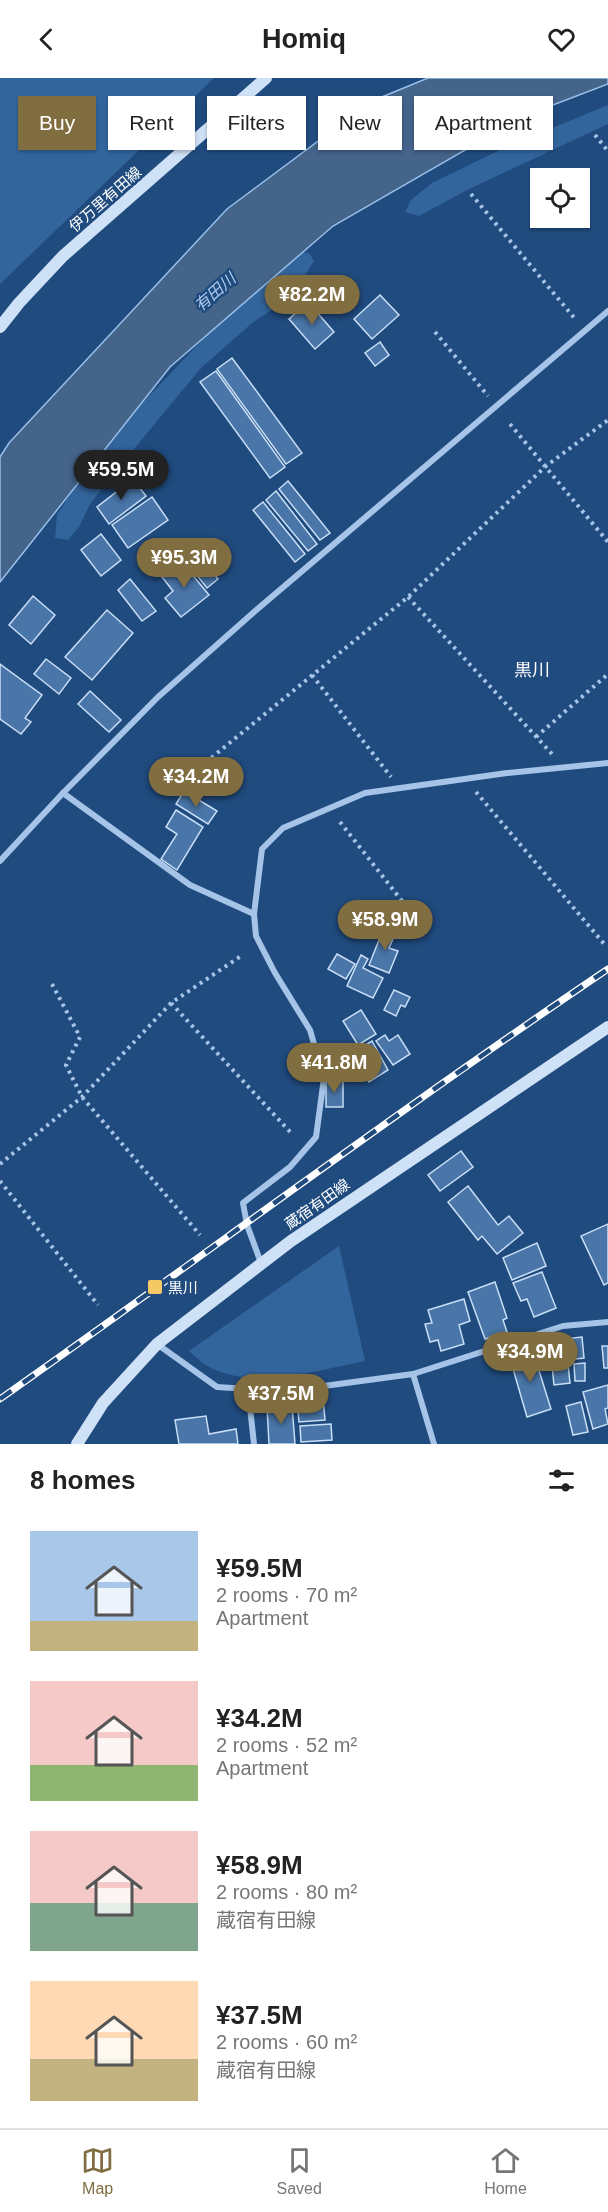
<!DOCTYPE html>
<meta charset="utf-8">
<style>
body{margin:0;font-family:Helvetica,"Noto Sans JP",sans-serif;background:#f6f6f6;color:#222;height:100vh;display:flex;flex-direction:column;font-size:22px;white-space:nowrap}
*{box-sizing:border-box;margin:0}
p{font-size:20px;color:#767676}
.icon{flex:none;width:33px;height:33px;fill:none;stroke:currentColor;stroke-width:2;stroke-linecap:round;stroke-linejoin:round}
.map{position:relative;height:1366px;overflow:hidden}
.sheet{display:flex;flex-direction:column;background:#fff;flex:1}
.sheet>*{flex:none}
.guide{position:absolute;left:18px;top:18px;width:573px;height:54px;display:flex;gap:12px}
.buttons{position:absolute;left:530px;top:90px;display:grid;gap:12px}
.buttons a{display:grid;place-items:center;width:60px;height:60px;border-radius:0px;background:#fff;box-shadow:0 2px 4px #0004;font-size:30px}
.price{position:absolute;translate:-50% -51px;padding:0 14px;border-radius:21px;background:#806d40;color:#fff;font-size:20px;line-height:39px;filter:drop-shadow(0 2px 3px #0008)}
.price::after{content:'';position:absolute;left:50%;top:36px;width:18px;height:14px;margin-left:-9px;background:inherit;clip-path:polygon(0 0,100% 0,50% 100%)}
.price.current{background:#222;color:#fff}
ul{padding:0;list-style:none}
li{display:flex;align-items:center;gap:18px;height:150px;padding:0 30px}
li span{display:grid;place-items:center;flex:none;width:168px;height:120px;border-radius:0px;color:#555}
li>.icon{margin-inline-start:auto}
span .icon{width:72px;height:72px;fill:#fffc;stroke-width:1}
li b{font-size:26px}
h2{display:flex;justify-content:space-between;align-items:center;height:72px;padding:0 30px;font-size:26px}
.pill{padding:0 21px;border-radius:0px;background:#fff;box-shadow:0 2px 4px #0004;font-size:21px;line-height:54px}
.pill.current{background:#806d40;color:#fff}
header{display:flex;justify-content:space-between;align-items:center;height:78px;padding:0 30px;background:#fff;font-size:27px;font-weight:800}
.dock{display:flex;justify-content:space-around;align-items:center;height:84px;border-top:2px solid #e0e0e0;background:#fff;font-size:16px;color:#767676}
.dock a{display:grid;justify-items:center;gap:3px}
.dock .current{color:#806d40}
.map>svg:first-child{display:block}
.green{fill:#33659d}
.water{fill:#44648a;stroke:#98bfe9;stroke-width:1.5}
.building{fill:#4975a8;stroke:#c8def6;stroke-width:1.5}
.lines{fill:none;stroke-linecap:round;stroke-linejoin:round}
.path{stroke:#a5c4e7;stroke-width:4;stroke-dasharray:3 4.5;stroke-linecap:butt}
.minor{stroke:#a5c4e7;stroke-width:6}
.secondary{stroke:#cfe1f6;stroke-width:12}
.rail-casing{stroke:#fff;stroke-width:7}
.rail{stroke:#204b7f;stroke-width:4.5;stroke-dasharray:14;stroke-linecap:butt}
.poi-dot{fill:#f4c865;stroke:#204b7f;stroke-width:2}
.labels{text-anchor:middle;dominant-baseline:central;stroke-width:5;stroke-linejoin:round;paint-order:stroke}
.street-label{font-size:15px;fill:#fff;stroke:#204b7f}
.poi-label{font-size:15px;fill:#fff;stroke:#204b7f;text-anchor:start}
.water-label{font-size:16px;font-style:italic;fill:#b0ceef;stroke:#204b7f}
.quarter-label{font-size:18px;fill:#fff;stroke:#204b7f}
</style>
<header><svg class="icon" aria-label="back" viewBox="0 0 24 24"><path d="M15 5l-7 7 7 7"/></svg>Homiq<svg class="icon" aria-label="heart" viewBox="0 0 24 24"><path d="M12 20l-8-8c-3-5 5-10 8-4 3-6 11-1 8 4z"/></svg></header>
<div class="map">
<svg width="608" height="1366" viewBox="0 0 608 1366">
<rect width="100%" height="100%" fill="#204b7f"/>
<g class="green">
<polygon points="0,0 214,0 0,206"/>
<polygon points="608,27 608,46 467,112 419,138 405,134 411,122 432,105 506,69"/>
<polygon points="297,173 309,175 314,183 291,219 252,245 201,290 124,383 90,426 79,449 68,462 55,460 57,437 77,406 132,336 226,237 269,204"/>
<path d="M339,1168L365,1283C319,1292 255,1312 211,1290C203,1286 196,1279 189,1273Z"/>
</g>
<polygon class="water" points="428,0 608,0 608,6 524,38 333,148 170,289 0,504 0,379 9,365 227,131 372,23"/>
<g class="building">
<polygon points="380,217 399,237 372,261 354,241"/>
<polygon points="308,224 334,254 315,271 289,241"/>
<polygon points="380,264 389,277 375,288 365,275"/>
<polygon points="232,280 302,375 286,386 217,291"/>
<polygon points="216,293 285,389 270,400 200,304"/>
<polygon points="133,401 146,418 109,446 97,429"/>
<polygon points="288,403 330,455 320,462 279,411"/>
<polygon points="276,413 317,466 308,473 266,422"/>
<polygon points="152,419 168,442 128,470 112,447"/>
<polygon points="263,424 305,476 295,484 253,432"/>
<polygon points="101,456 121,482 101,498 81,472"/>
<polygon points="195,472 218,501 207,510 184,481"/>
<polygon points="181,483 209,517 181,539 165,520 173,513 162,499"/>
<polygon points="130,501 156,533 142,543 118,512"/>
<polygon points="33,518 55,537 31,566 9,547"/>
<polygon points="107,532 133,555 92,602 65,579"/>
<polygon points="46,581 71,600 59,616 34,596"/>
<polygon points="0,586 42,617 25,640 31,644 21,656 0,641"/>
<polygon points="90,613 121,642 109,654 78,626"/>
<polygon points="184,713 217,733 208,746 176,726"/>
<polygon points="176,732 203,749 177,792 161,781 177,756 166,749"/>
<polygon points="385,847 397,852 389,870 398,873 389,895 369,887"/>
<polygon points="337,876 355,886 346,901 328,891"/>
<polygon points="361,877 368,881 363,890 383,900 373,920 347,908"/>
<polygon points="394,912 410,919 405,929 401,927 396,938 384,932"/>
<polygon points="361,932 376,956 358,967 343,943"/>
<polygon points="385,957 389,963 398,957 410,976 393,987 376,963"/>
<polygon points="372,963 388,992 369,1004 352,975"/>
<polygon points="345,972 351,989 328,998 322,981"/>
<rect x="326" y="1003" width="17" height="26"/>
<polygon points="461,1073 473,1089 440,1113 428,1097"/>
<polygon points="468,1108 498,1147 509,1138 523,1155 497,1176 482,1158 478,1162 448,1124"/>
<polygon points="608,1146 608,1205 604,1207 581,1158"/>
<polygon points="537,1165 546,1188 512,1202 503,1180"/>
<polygon points="542,1194 556,1230 534,1239 527,1221 521,1223 513,1205"/>
<polygon points="495,1204 507,1240 503,1242 507,1254 485,1261 468,1214"/>
<polygon points="464,1221 470,1243 459,1247 464,1266 441,1273 438,1262 430,1264 425,1246 432,1245 428,1232"/>
<polygon points="582,1259 584,1280 557,1283 555,1262"/>
<polygon points="602,1268 608,1268 608,1290 604,1290"/>
<polygon points="532,1270 551,1331 527,1339 509,1277"/>
<polygon points="585,1285 585,1303 575,1303 574,1286"/>
<polygon points="568,1286 570,1305 554,1307 552,1288"/>
<polygon points="608,1307 608,1330 605,1331 608,1346 593,1351 583,1314"/>
<polygon points="323,1320 325,1342 299,1344 297,1322"/>
<polygon points="581,1324 588,1354 573,1357 566,1328"/>
<polygon points="292,1327 295,1366 269,1366 267,1329"/>
<polygon points="206,1338 209,1356 236,1351 238,1366 179,1366 175,1342"/>
<polygon points="331,1346 332,1362 301,1364 300,1348"/>
</g>
<g class="lines">
<g class="path">
<polyline points="595,57 608,73"/>
<polyline points="471,116 576,242"/>
<polyline points="435,254 488,318"/>
<polyline points="510,346 608,464"/>
<polyline points="408,519 552,676"/>
<polyline points="312,597 391,699"/>
<polyline points="536,659 608,596"/>
<polyline points="194,694 408,519 546,388 608,342"/>
<polyline points="476,714 605,867"/>
<polyline points="340,744 413,837"/>
<polyline points="52,906 80,959 66,987 82,1019 200,1157"/>
<polyline points="171,925 292,1056"/>
<polyline points="0,1086 82,1019 171,925 241,878"/>
<polyline points="0,1103 98,1227"/>
</g>
<g class="minor">
<polyline points="63,715 190,807 254,836 256,858 275,895 310,952 324,1000 316,1059 290,1089 243,1125 247,1147 261,1185"/>
<polyline points="0,783 63,715 158,619 254,534 608,233"/>
<polyline points="254,836 262,771 283,750 365,715 507,695 608,685"/>
<polyline points="157,1266 217,1309 248,1311 324,1308 413,1296 434,1366"/>
<polyline points="413,1296 563,1248 608,1244"/>
<polyline points="248,1311 254,1366"/>
</g>
<g class="secondary">
<polyline points="0,249 19,225 63,178 266,0"/>
<polyline points="77,1366 103,1325 157,1266 291,1163 608,949"/>
</g>
<g class="rail-casing">
<path id="rail" d="M0,1321C203,1178 402,1030 608,891"/>
</g>
<use href="#rail" class="rail"/>
</g>
<rect class="poi-dot" x="147" y="1201" width="16" height="16" rx="3"/>
<g class="labels">
<g class="street-label">
<text transform="translate(105 121) rotate(-41)">伊万里有田線</text>
<text transform="translate(317 1126) rotate(-35)">蔵宿有田線</text>
</g>
<g class="poi-label">
<text x="168" y="1209">黒川</text>
</g>
<g class="water-label">
<text transform="translate(215 214) rotate(-41)">有田川</text>
</g>
<g class="quarter-label">
<text x="532" y="592">黒川</text>
</g>
</g>
</svg>
<div class="buttons">
<a><svg class="icon" aria-label="locate" viewBox="0 0 24 24"><circle cx="12" cy="12" r="6"/><path d="M12 2v4M12 18v4M2 12h4M18 12h4"/></svg></a>
</div>
<b class="price" style="left:312px;top:248px">¥82.2M</b>
<b class="price current" style="left:121px;top:423px">¥59.5M</b>
<b class="price" style="left:184px;top:511px">¥95.3M</b>
<b class="price" style="left:196px;top:730px">¥34.2M</b>
<b class="price" style="left:385px;top:873px">¥58.9M</b>
<b class="price" style="left:334px;top:1016px">¥41.8M</b>
<b class="price" style="left:530px;top:1305px">¥34.9M</b>
<b class="price" style="left:281px;top:1347px">¥37.5M</b>
<div class="guide">
<a class="pill current">Buy</a>
<a class="pill">Rent</a>
<a class="pill">Filters</a>
<a class="pill">New</a>
<a class="pill">Apartment</a>
</div>
</div>
<section class="sheet">
<h2>8 homes<svg class="icon" aria-label="filters" viewBox="0 0 24 24"><path d="M4 7h16M4 17h16"/><circle cx="9" cy="7" r="2"/><circle cx="15" cy="17" r="2"/></svg></h2>
<ul>
<li><span style="background:linear-gradient(#a9c7e8 75%,#c2b280 0)"><svg class="icon" aria-label="home" viewBox="0 0 24 24"><path d="M3 11l9-7 9 7M6 9v11h12V9"/></svg></span><div><b>¥59.5M</b><p>2 rooms · 70 m²</p><p>Apartment</p></div></li>
<li><span style="background:linear-gradient(#f6c9c9 70%,#8fb573 0)"><svg class="icon" aria-label="home" viewBox="0 0 24 24"><path d="M3 11l9-7 9 7M6 9v11h12V9"/></svg></span><div><b>¥34.2M</b><p>2 rooms · 52 m²</p><p>Apartment</p></div></li>
<li><span style="background:linear-gradient(#f6c9c9 60%,#7fa58c 0)"><svg class="icon" aria-label="home" viewBox="0 0 24 24"><path d="M3 11l9-7 9 7M6 9v11h12V9"/></svg></span><div><b>¥58.9M</b><p>2 rooms · 80 m²</p><p>蔵宿有田線</p></div></li>
<li><span style="background:linear-gradient(#ffd9b3 65%,#c2b280 0)"><svg class="icon" aria-label="home" viewBox="0 0 24 24"><path d="M3 11l9-7 9 7M6 9v11h12V9"/></svg></span><div><b>¥37.5M</b><p>2 rooms · 60 m²</p><p>蔵宿有田線</p></div></li>
</ul>
</section>
<nav class="dock">
<a class="current"><svg class="icon" aria-label="map" viewBox="0 0 24 24"><path d="M3 6l6-2 6 2 6-2v14l-6 2-6-2-6 2zM9 4v14M15 6v14"/></svg>Map</a>
<a><svg class="icon" aria-label="saved" viewBox="0 0 24 24"><path d="M7 4h10v16l-5-4-5 4z"/></svg>Saved</a>
<a><svg class="icon" aria-label="home" viewBox="0 0 24 24"><path d="M3 11l9-7 9 7M6 9v11h12V9"/></svg>Home</a>
</nav>
